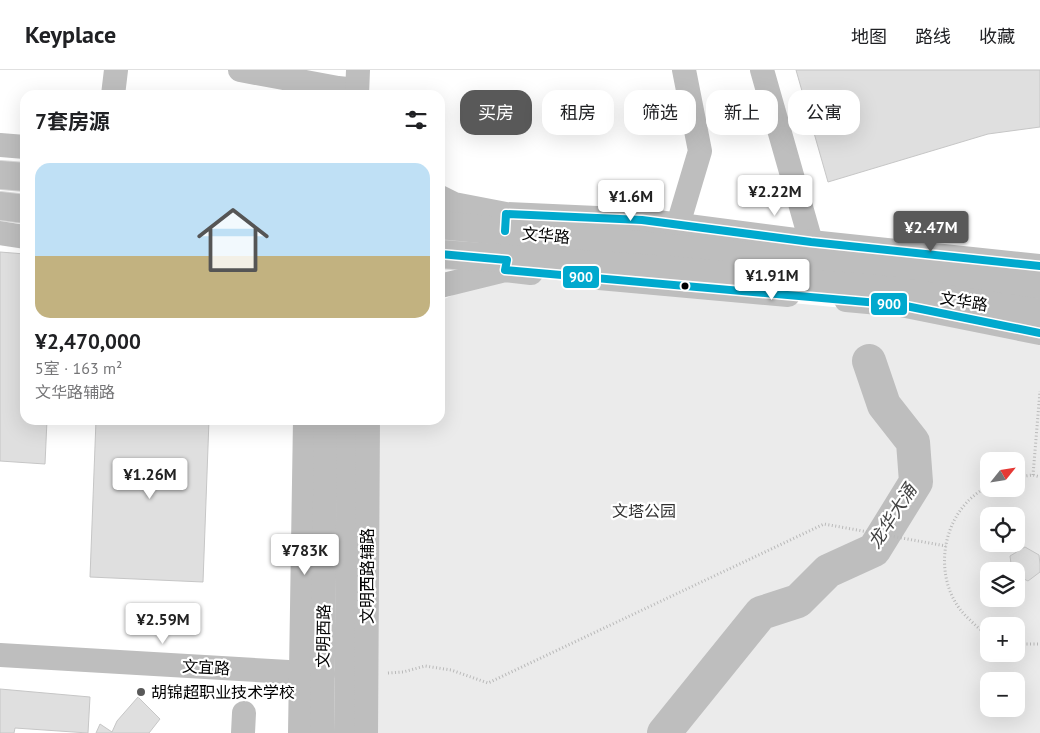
<!DOCTYPE html>
<html lang="zh">
<meta charset="utf-8">
<style>
body{margin:0;font-family:"PT Sans","Noto Sans SC",sans-serif;background:#f2f2f2;color:#202124;height:100vh;display:flex;flex-direction:column;font-size:19px;white-space:nowrap}
*{box-sizing:border-box;margin:0}
p{font-size:16px;color:#757577}
.icon{flex:none;width:28px;height:28px;fill:none;stroke:currentColor;stroke-width:2;stroke-linecap:round;stroke-linejoin:round}
.map{position:relative;flex:1;overflow:hidden}
.panel{position:absolute;left:20px;top:20px;width:425px;height:335px;display:flex;flex-direction:column;background:#fff;border-radius:15px;box-shadow:0 5px 20px #0002}
.panel>*{flex:none}
.banner{position:absolute;left:460px;top:20px;width:475px;height:45px;display:flex;gap:10px}
.needle{width:32px;rotate:60deg}
.tools{position:absolute;left:980px;top:382px;display:grid;gap:10px}
.tools a{display:grid;place-items:center;width:45px;height:45px;border-radius:10px;background:#fff;box-shadow:0 5px 20px #0002;font-size:25px}
.price{position:absolute;translate:-50% -42px;padding:0 11px;border-radius:5px;background:#fff;color:#222;font-size:16px;line-height:32px;filter:drop-shadow(0 1px 2px #0008)}
.price::after{content:'';position:absolute;left:50%;top:30px;width:15px;height:11px;margin-left:-8px;background:inherit;clip-path:polygon(0 0,100% 0,50% 100%)}
.price.current{background:#595959;color:#fff}
ul{padding:0;list-style:none}
li{display:grid;align-content:center;gap:10px;height:265px;padding:0 15px}
li span{display:grid;place-items:center;height:155px;border-radius:15px;color:#555}
li>.icon{margin-inline-start:auto}
span .icon{width:90px;height:90px;fill:#fffc;stroke-width:1}
li b{font-size:21px}
h2{display:flex;justify-content:space-between;align-items:center;height:60px;padding:0 15px;font-size:21px}
.chip{padding:0 18px;border-radius:15px;background:#fff;box-shadow:0 5px 20px #0002;font-size:18px;line-height:45px}
.chip.current{background:#595959;color:#fff}
header{display:flex;align-items:center;gap:30px;box-sizing:border-box;height:70px;padding:0 25px;background:#fff;border-bottom:1px solid #e0e0e0}
header strong{font-size:24px}
nav{display:flex;gap:28px;margin-inline-start:auto;font-size:18px}
.map>svg:first-child{display:block}
.green{fill:#ebebeb;fill-rule:evenodd}
.lines{fill:none;stroke-linecap:round;stroke-linejoin:round}
.river{stroke:#bebebe;stroke-width:34}
.building{fill:#dfdfdf;stroke:#c6c6c6}
.major-casing{stroke:#dbdbdb;stroke-width:30}
.path{stroke:#b9b9b9;stroke-width:3;stroke-dasharray:1 2.5;stroke-linecap:butt}
.minor{stroke:#bebebe;stroke-width:24}
.major{stroke:#bebebe;stroke-width:28}
.bus-1-casing{stroke:#fff;stroke-width:11}
.bus-1{stroke:#00a9ce;stroke-width:8}
.bus-dot{fill:#000;stroke:#fff;stroke-width:2}
.poi-dot{fill:#595959;stroke:#fff;stroke-width:2}
.labels{text-anchor:middle;dominant-baseline:central;stroke-width:4.5;stroke-linejoin:round;paint-order:stroke}
.street-label{font-size:16px;fill:#000;stroke:#fff}
.park-label{font-size:16px;fill:#323232;stroke:#fff}
.poi-label{font-size:16px;fill:#000;stroke:#fff;text-anchor:start}
.water-label{font-size:18px;font-style:italic;fill:#434343;stroke:#fff}
.line-badge{stroke:#fff;stroke-width:2}
.badge-label{font-size:14px;text-anchor:middle;font-weight:bold;fill:#fff}
</style>
<header>
<strong>Keyplace</strong>
<nav><a>地图</a><a>路线</a><a>收藏</a></nav>
</header>
<div class="map">
<svg width="1040" height="663" viewBox="0 0 1040 663">
<rect width="100%" height="100%" fill="#fff"/>
<path class="green" d="M515,206L884,242L1040,273V663H361L367,350H440V231L492,207ZM989,391H1016V419H989ZM989,446H1016V474H989ZM989,501H1016V529H989ZM989,556H1016V584H989ZM989,611H1016V639H989Z"/>
<g class="lines">
<polyline class="river" points="664,663 761,543 798,531 828,501 874,480 916,412 913,372 884,335 869,291"/>
</g>
<g class="building">
<polygon points="796,0 1040,0 1040,57 988,64 828,112"/>
<polygon points="0,182 25,184 25,350 47,350 45,394 0,391"/>
<polygon points="96,350 209,350 203,512 90,507"/>
<polygon points="1025,477 1039,485 1040,494 1040,502 1028,511 1016,505 1016,501 1012,501 1010,486"/>
<polygon points="0,619 90,627 88,663 15,658 14,663 0,663"/>
<polygon points="138,627 160,649 149,663 96,663 100,654 112,662 117,651"/>
</g>
<g class="lines">
<g class="major-casing">
<g id="major">
<polyline points="0,105 25,107"/>
<polyline points="0,136 25,139"/>
<polyline points="440,155 1040,215"/>
<polyline points="440,184 670,200 896,221 1040,243"/>
</g>
</g>
<g class="path">
<polyline points="1033,405 1040,321"/>
<polyline points="1016,407 1033,405 1040,407"/>
<path d="M989,416C939,440 929,514 970,550C976,556 981,561 989,564"/>
<polyline points="1016,574 1040,574"/>
<polyline points="388,603 403,602 425,596 451,600 488,613 824,454 946,476"/>
</g>
<g class="minor">
<polyline points="240,0 338,18 357,20"/>
<polyline points="762,0 815,186"/>
<polyline points="113,25 116,0"/>
<polyline points="357,25 358,0"/>
<polyline points="0,75 25,77"/>
<polyline points="440,127 454,134 506,144 642,150 811,172 1040,196"/>
<polyline points="0,163 25,167"/>
<polyline points="674,168 700,81 684,0"/>
<polyline points="599,208 788,225"/>
<polyline points="440,216 505,200 531,203"/>
<polyline points="846,230 901,235 1040,263"/>
<polyline points="0,585 323,604"/>
<polyline points="243,663 244,643"/>
<polyline points="300,663 305,350"/>
<polyline points="322,663 326,350"/>
<polyline points="346,663 349,350"/>
<polyline points="366,663 368,350"/>
</g>
<use href="#major" class="major"/>
<g class="bus-1-casing">
<g id="bus-1">
<polyline points="505,161 506,144 642,150 811,172 1040,196"/>
<polyline points="440,184 507,190 505,200 901,235 1040,263"/>
</g>
</g>
<use href="#bus-1" class="bus-1"/>
</g>
<circle class="bus-dot" cx="685" cy="216" r="4.5"/>
<circle class="poi-dot" cx="141" cy="622" r="5"/>
<g class="labels">
<g class="street-label">
<text transform="translate(546 165) rotate(5)">文华路</text>
<text transform="translate(964 231) rotate(9)">文华路</text>
<text transform="translate(367 506) rotate(-90)">文明西路辅路</text>
<text transform="translate(323 566) rotate(-89)">文明西路</text>
<text transform="translate(206 597) rotate(3)">文宜路</text>
</g>
<g class="park-label">
<text x="644" y="441">文塔公园</text>
</g>
<g class="poi-label">
<text x="151" y="622">胡锦超职业技术学校</text>
</g>
<g class="water-label">
<text transform="translate(892 446) rotate(-57)">龙华大涌</text>
</g>
</g>
<g class="line-badge">
<rect x="562" y="195" width="38" height="24" rx="5" fill="#00a9ce"/>
<rect x="870" y="222" width="38" height="24" rx="5" fill="#00a9ce"/>
</g>
<g class="badge-label">
<text x="581" y="212">900</text>
<text x="889" y="239">900</text>
</g>
</svg>
<div class="tools">
<a><svg class="needle" viewBox="-14 -14 28 28"><path d="M0-13l5 13h-10z" fill="#e53935"/><path d="M0 13l5-13h-10z" fill="#757577"/></svg></a>
<a><svg class="icon" aria-label="locate" viewBox="0 0 24 24"><circle cx="12" cy="12" r="6"/><path d="M12 2v4M12 18v4M2 12h4M18 12h4"/></svg></a>
<a><svg class="icon" aria-label="layers" viewBox="0 0 24 24"><path d="M12 4l9 5-9 5-9-5zM3 14l9 5 9-5"/></svg></a>
<a>+</a>
<a>−</a>
</div>
<b class="price" style="left:775px;top:147px">¥2.22M</b>
<b class="price" style="left:631px;top:152px">¥1.6M</b>
<b class="price current" style="left:931px;top:183px">¥2.47M</b>
<b class="price" style="left:772px;top:231px">¥1.91M</b>
<b class="price" style="left:150px;top:430px">¥1.26M</b>
<b class="price" style="left:305px;top:506px">¥783K</b>
<b class="price" style="left:163px;top:575px">¥2.59M</b>
<div class="banner">
<a class="chip current">买房</a>
<a class="chip">租房</a>
<a class="chip">筛选</a>
<a class="chip">新上</a>
<a class="chip">公寓</a>
</div>
<section class="panel">
<h2>7套房源<svg class="icon" aria-label="filters" viewBox="0 0 24 24"><path d="M4 7h16M4 17h16"/><circle cx="9" cy="7" r="2"/><circle cx="15" cy="17" r="2"/></svg></h2>
<ul>
<li><span style="background:linear-gradient(#bfe0f5 60%,#c2b280 0)"><svg class="icon" aria-label="home" viewBox="0 0 24 24"><path d="M3 11l9-7 9 7M6 9v11h12V9"/></svg></span><div><b>¥2,470,000</b><p>5室 · 163 m²</p><p>文华路辅路</p></div></li>
</ul>
</section>
</div>
